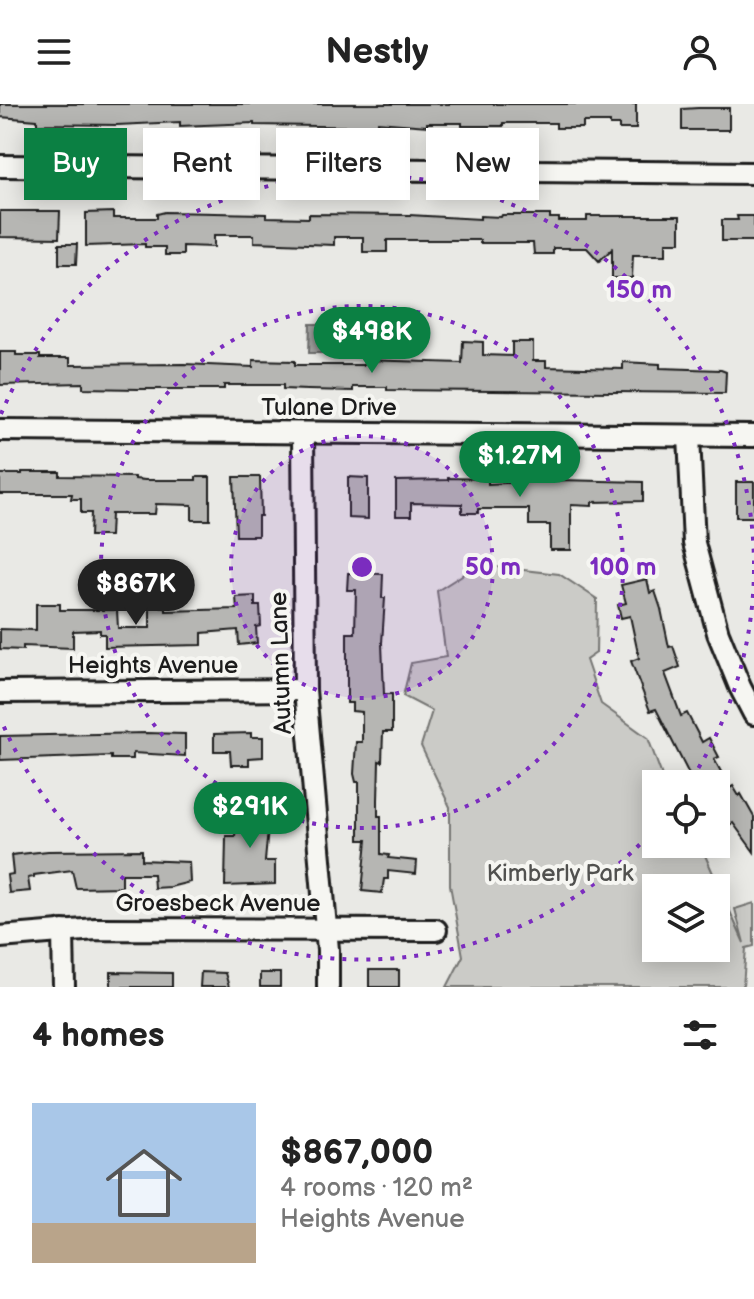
<!DOCTYPE html>
<meta charset="utf-8">
<style>
body{margin:0;font-family:"Balsamiq Sans",sans-serif;background:#f6f6f6;color:#222;height:100vh;display:flex;flex-direction:column;font-size:30px;white-space:nowrap}
*{box-sizing:border-box;margin:0}
p{font-size:26px;color:#767676}
.icon{flex:none;width:44px;height:44px;fill:none;stroke:currentColor;stroke-width:2;stroke-linecap:round;stroke-linejoin:round}
.map{position:relative;height:883px;overflow:hidden}
.panel{display:flex;flex-direction:column;background:#fff;flex:1}
.panel>*{flex:none}
.hud{position:absolute;left:24px;top:24px;width:706px;height:72px;display:flex;gap:16px}
.fabs{position:absolute;left:642px;top:666px;display:grid;gap:16px}
.fabs a{display:grid;place-items:center;width:88px;height:88px;border-radius:0px;background:#fff;box-shadow:0 4px 20px #0003;font-size:40px}
.price{position:absolute;translate:-50% -68px;padding:0 18px;border-radius:28px;background:#0b8043;color:#fff;font-size:26px;line-height:52px;filter:drop-shadow(0 2px 4px #0008)}
.price::after{content:'';position:absolute;left:50%;top:48px;width:24px;height:18px;margin-left:-12px;background:inherit;clip-path:polygon(0 0,100% 0,50% 100%)}
.price.active{background:#222;color:#fff}
ul{padding:0;list-style:none}
li{display:flex;align-items:center;gap:24px;height:200px;padding:0 32px}
li span{display:grid;place-items:center;flex:none;width:224px;height:160px;border-radius:0px;color:#555}
li>.icon{margin-inline-start:auto}
span .icon{width:96px;height:96px;fill:#fffc;stroke-width:1}
li b{font-size:34px}
h2{display:flex;justify-content:space-between;align-items:center;height:96px;padding:0 32px;font-size:34px}
.tag{padding:0 28px;border-radius:0px;background:#fff;box-shadow:0 4px 20px #0003;font-size:28px;line-height:72px}
.tag.active{background:#0b8043;color:#fff}
header{display:flex;justify-content:space-between;align-items:center;height:104px;padding:0 32px;background:#fff;font-size:36px;font-weight:800}
.map>svg:first-child{display:block}
.green{fill:#cbcbc7;stroke:#747472;stroke-width:2;fill-rule:evenodd}
.water{fill:#a3a3a1;stroke:#6d6d6c;stroke-width:2}
.building{fill:#b6b6b3;stroke:#1c1c1c;stroke-width:2}
.lines{fill:none;stroke-linecap:round;stroke-linejoin:round}
.minor-casing{stroke:#1c1c1c;stroke-width:26}
.minor{stroke:#f6f6f2;stroke-width:20}
.ring{fill:none;stroke:#7b2cbf;stroke-width:4;stroke-dasharray:4 8}
.labels{text-anchor:middle;dominant-baseline:central;stroke-width:8;stroke-linejoin:round;paint-order:stroke}
.street-label{font-size:24px;fill:#1c1c1c;stroke:#f6f6f2}
.park-label{font-size:24px;fill:#51514f;stroke:#f6f6f2}
.centre{fill:#7b2cbf;stroke:#f6f6f2;stroke-width:4}
.ring-label{font-size:24px;text-anchor:middle;font-weight:bold;fill:#7b2cbf;stroke:#f6f6f2;stroke-width:8;stroke-linejoin:round;paint-order:stroke}
</style>
<header><svg class="icon" aria-label="menu" viewBox="0 0 24 24"><path d="M4 6h16M4 12h16M4 18h16"/></svg>Nestly<svg class="icon" aria-label="person" viewBox="0 0 24 24"><circle cx="12" cy="8" r="4"/><path d="M4 21q1-7 8-7t8 7"/></svg></header>
<div class="map">
<svg width="754" height="883" viewBox="0 0 754 883">
<rect width="100%" height="100%" fill="#e9e9e5"/>
<filter id="ink" filterUnits="userSpaceOnUse"><feTurbulence type="fractalNoise" baseFrequency=".0125" numOctaves="2"/><feDisplacementMap in="SourceGraphic" scale="16" xChannelSelector="R" yChannelSelector="G"/><feConvolveMatrix kernelMatrix="1 2 1 2 8 2 1 2 1" color-interpolation-filters="sRGB"/></filter>
<g filter="url(#ink)">
<path class="green" d="M478,461L559,470L597,495L596,549L586,556L601,600L648,634L665,680H656V740H700L744,839L735,805L754,799V842L746,844L743,883H447L463,852L450,781V703L421,642L432,607L403,592L411,559L446,553L437,487ZM656,784H716V844H656Z"/>
<polygon class="water" points="310,220 325,220 325,249 309,249"/>
<g class="building">
<polygon points="0,0 636,0 636,25 619,25 619,21 610,21 610,18 583,18 583,24 556,24 556,19 503,19 503,22 462,22 462,19 427,19 427,22 378,18 378,23 254,21 254,19 180,22 180,18 117,21 37,20 37,16 0,13"/>
<polygon points="698,4 729,4 729,26 682,26 682,5"/>
<polygon points="0,107 60,107 59,134 0,133"/>
<polygon points="113,108 113,114 157,114 157,110 165,108 266,110 266,113 309,114 309,110 409,111 480,115 480,112 501,113 502,111 550,111 550,114 559,114 559,117 587,117 587,112 680,112 680,138 666,138 666,151 633,151 632,174 612,174 612,145 599,157 587,144 553,144 553,150 534,150 533,139 480,139 480,136 387,136 387,148 363,148 363,133 334,133 334,141 254,138 254,131 214,131 214,143 183,142 183,151 165,151 165,143 145,143 145,140 86,142 86,109"/>
<polygon points="737,112 754,112 754,137 722,137 722,116 738,116"/>
<polygon points="59,140 77,140 76,160 59,160"/>
<polygon points="463,237 483,238 483,251 512,252 512,238 533,238 533,257 546,257 546,263 623,265 623,258 660,260 660,264 721,266 726,268 725,289 387,286 387,283 353,283 353,287 307,286 283,285 283,281 224,281 224,285 138,285 83,284 83,279 0,281 0,248 16,248 16,251 40,251 40,254 70,254 70,261 184,260 253,263 253,256 295,257 295,261 364,261 364,256 462,259"/>
<polygon points="22,368 60,368 60,372 135,373 135,375 145,376 196,376 196,373 210,373 210,416 192,416 192,401 156,400 155,410 111,410 110,432 90,432 91,409 81,409 81,395 71,395 72,390 0,390 0,370 22,370"/>
<polygon points="234,373 260,373 261,412 258,412 258,432 236,432"/>
<polygon points="348,373 368,374 368,415 348,414"/>
<polygon points="448,374 488,375 488,380 559,376 643,378 643,397 592,398 592,402 571,401 571,446 550,446 550,421 529,421 529,405 478,405 478,409 462,409 462,400 411,399 411,412 396,412 396,377 448,376"/>
<rect x="736" y="378" width="18" height="35"/>
<polygon points="348,469 383,470 382,494 385,494 382,539 384,590 392,590 392,628 383,628 382,658 379,657 378,696 378,712 381,712 381,750 389,751 388,754 417,757 416,770 388,767 388,775 384,775 382,789 362,787 367,736 359,736 359,678 356,678 354,670 356,638 362,638 362,608 352,607 352,599 347,599 347,529 355,529 356,486 347,486"/>
<polygon points="647,475 650,489 655,487 661,505 669,543 673,542 680,563 665,569 681,612 687,609 702,638 709,634 719,653 714,655 730,684 733,682 739,692 741,690 754,713 754,748 733,719 724,724 716,710 716,680 694,680 656,605 650,607 631,557 639,554 630,512 621,514 618,501 626,499 621,481"/>
<polygon points="255,492 255,502 260,502 261,522 256,523 257,539 239,541 238,526 202,529 202,541 105,543 105,530 100,530 100,526 73,527 73,544 23,542 23,546 0,545 0,525 36,526 36,500 60,500 60,506 117,506 118,524 150,524 150,503 166,503 166,507 237,505 236,493"/>
<polygon points="146,629 185,630 185,652 133,649 133,655 111,655 111,652 0,656 0,632"/>
<polygon points="251,629 251,633 263,633 263,653 249,654 249,661 231,661 230,647 214,647 214,630"/>
<polygon points="250,697 268,699 267,714 269,714 265,757 275,757 275,780 225,782 226,732 235,732 237,712 249,713"/>
<polygon points="142,746 142,756 189,758 190,778 170,783 154,784 153,770 122,770 122,783 76,784 72,766 34,771 34,773 28,774 30,787 9,789 7,771 13,770 11,751 48,747"/>
<rect x="369" y="866" width="30" height="17"/>
<polygon points="111,868 172,869 172,883 111,883"/>
<polygon points="201,868 225,869 229,883 200,883"/>
<rect x="260" y="869" width="20" height="14"/>
</g>
<g class="lines">
<g class="minor-casing">
<g id="minor">
<polyline points="0,62 754,69"/>
<polyline points="0,326 754,332"/>
<polyline points="303,329 305,586 328,846 328,883"/>
<polyline points="689,332 694,439 718,529 740,583 754,610"/>
<polyline points="0,588 305,586"/>
<polyline points="63,827 64,883"/>
<polyline points="0,833 96,825 436,826"/>
</g>
</g>
<use href="#minor" class="minor"/>
</g>
</g>
<circle cx="362" cy="463" r="131" fill="#7b2cbf" fill-opacity=".12"/>
<g class="ring">
<circle cx="362" cy="463" r="131"/>
<circle cx="362" cy="463" r="261"/>
<path d="M754 466A392 392 0 0 1 689 679M656 723A392 392 0 0 1 1 616M1 310A392 392 0 0 1 754 460"/>
</g>
<g class="labels">
<g class="street-label">
<text x="329" y="303">Tulane Drive</text>
<text transform="translate(281 559) rotate(-92)">Autumn Lane</text>
<text x="153" y="561">Heights Avenue</text>
<text x="218" y="799">Groesbeck Avenue</text>
</g>
<g class="park-label">
<text x="560" y="769">Kimberly Park</text>
</g>
</g>
<circle cx="362" cy="463" r="12" class="centre"/>
<g class="ring-label">
<text x="639" y="194">150 m</text>
<text x="493" y="471">50 m</text>
<text x="623" y="471">100 m</text>
</g>
</svg>
<div class="fabs">
<a><svg class="icon" aria-label="locate" viewBox="0 0 24 24"><circle cx="12" cy="12" r="6"/><path d="M12 2v4M12 18v4M2 12h4M18 12h4"/></svg></a>
<a><svg class="icon" aria-label="layers" viewBox="0 0 24 24"><path d="M12 4l9 5-9 5-9-5zM3 14l9 5 9-5"/></svg></a>
</div>
<b class="price" style="left:372px;top:271px">$498K</b>
<b class="price" style="left:520px;top:395px">$1.27M</b>
<b class="price active" style="left:136px;top:523px">$867K</b>
<b class="price" style="left:250px;top:746px">$291K</b>
<div class="hud">
<a class="tag active">Buy</a>
<a class="tag">Rent</a>
<a class="tag">Filters</a>
<a class="tag">New</a>
</div>
</div>
<section class="panel">
<h2>4 homes<svg class="icon" aria-label="filters" viewBox="0 0 24 24"><path d="M4 7h16M4 17h16"/><circle cx="9" cy="7" r="2"/><circle cx="15" cy="17" r="2"/></svg></h2>
<ul>
<li><span style="background:linear-gradient(#a9c7e8 75%,#b9a48a 0)"><svg class="icon" aria-label="home" viewBox="0 0 24 24"><path d="M3 11l9-7 9 7M6 9v11h12V9"/></svg></span><div><b>$867,000</b><p>4 rooms · 120 m²</p><p>Heights Avenue</p></div></li>
</ul>
</section>
